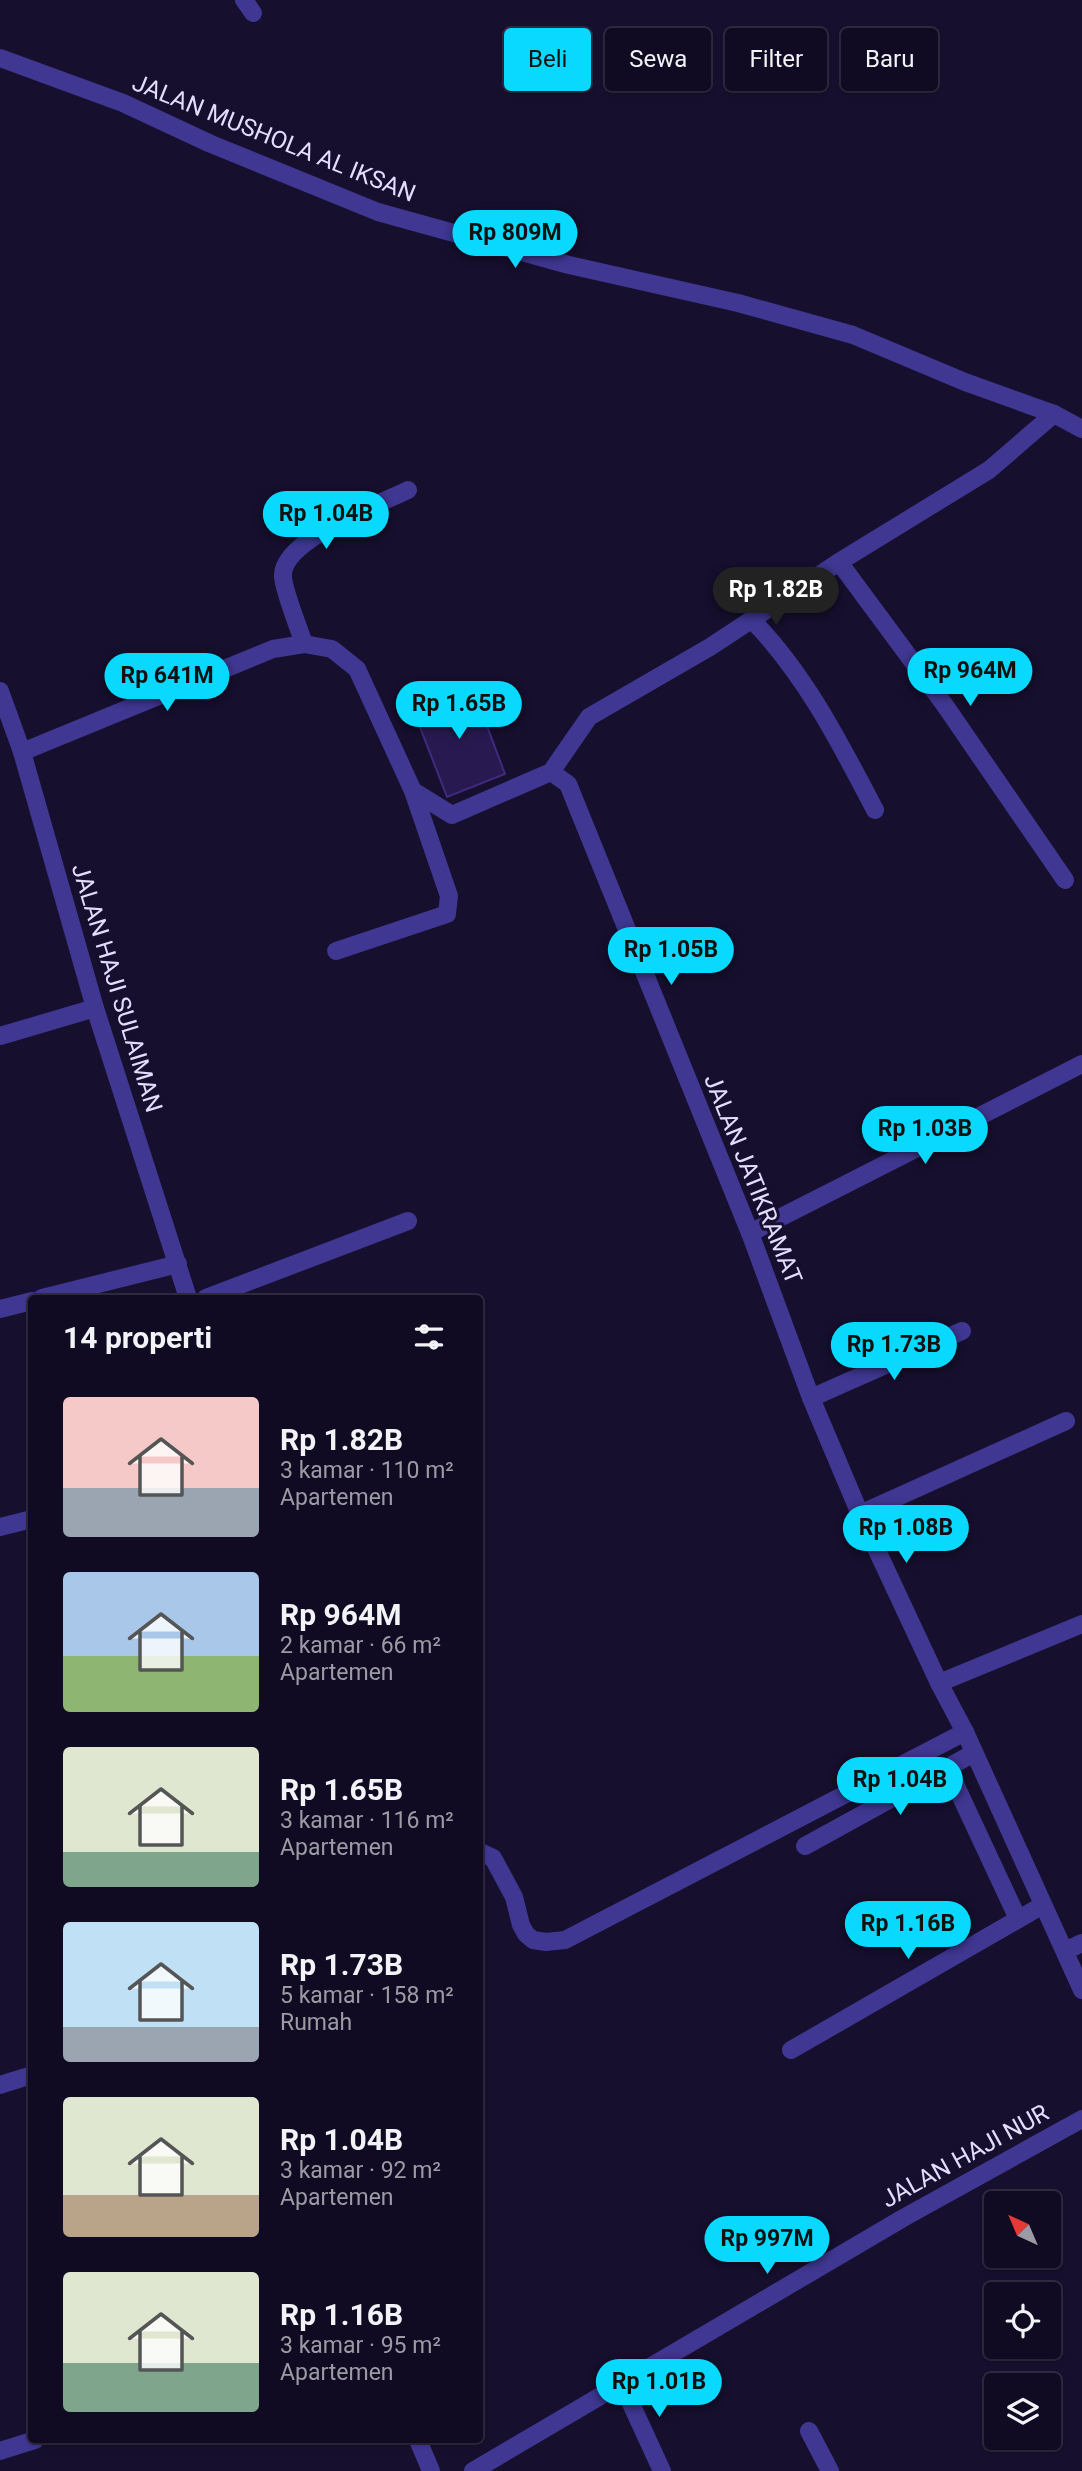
<!DOCTYPE html>
<html lang="id">
<meta charset="utf-8">
<style>
body{margin:0;font-family:Roboto,sans-serif;background:#1e192f;color:#f1f3f6;height:100vh;display:flex;flex-direction:column;font-size:26px;white-space:nowrap}
*{box-sizing:border-box;margin:0}
p{font-size:23px;color:#9c9ba5}
.icon{flex:none;width:38px;height:38px;fill:none;stroke:currentColor;stroke-width:2;stroke-linecap:round;stroke-linejoin:round}
.map{position:relative;flex:1;overflow:hidden}
.details{position:absolute;left:28px;top:1295px;width:455px;height:1148px;display:flex;flex-direction:column;background:#100b22;border-radius:7px;box-shadow:0 2px 5px #0004,0 0 0 2px #302b40}
.details>*{flex:none}
.banner{position:absolute;left:504px;top:28px;width:472px;height:63px;display:flex;gap:14px}
.needle{width:46px;rotate:316deg}
.tools{position:absolute;left:984px;top:2191px;display:grid;gap:14px}
.tools a{display:grid;place-items:center;width:77px;height:77px;border-radius:7px;background:#100b22;box-shadow:0 2px 5px #0004,0 0 0 2px #302b40;font-size:35px}
.price{position:absolute;translate:-50% -60px;padding:0 16px;border-radius:24px;background:#09d9ff;color:#111;font-size:23px;line-height:46px;filter:drop-shadow(0 2px 4px #0008)}
.price::after{content:'';position:absolute;left:50%;top:42px;width:21px;height:16px;margin-left:-10px;background:inherit;clip-path:polygon(0 0,100% 0,50% 100%)}
.price.selected{background:#222;color:#fff}
ul{padding:0;list-style:none}
li{display:flex;align-items:center;gap:21px;height:175px;padding:0 35px}
li span{display:grid;place-items:center;flex:none;width:196px;height:140px;border-radius:7px;color:#555}
li>.icon{margin-inline-start:auto}
span .icon{width:84px;height:84px;fill:#fffc;stroke-width:1}
li b{font-size:30px}
h2{display:flex;justify-content:space-between;align-items:center;height:84px;padding:0 35px;font-size:30px}
.pill{padding:0 24px;border-radius:7px;background:#100b22;box-shadow:0 2px 5px #0004,0 0 0 2px #302b40;font-size:24px;line-height:63px}
.pill.selected{background:#09d9ff;color:#111}
.map>svg:first-child{display:block}
.building{fill:#281a51;stroke:#3f2a7f;stroke-width:2}
.lines{fill:none;stroke-linecap:round;stroke-linejoin:round}
.lane{stroke:#3f3791;stroke-width:18}
.street{stroke:#3f3791;stroke-width:18}
.labels{text-anchor:middle;dominant-baseline:central;stroke-width:6;stroke-linejoin:round;paint-order:stroke}
.street-label{font-size:24px;fill:#e3ddff;stroke:#160f2e}
</style>
<div class="map">
<svg width="1082" height="2471" viewBox="0 0 1082 2471">
<rect width="100%" height="100%" fill="#160f2e"/>
<polygon class="building" points="472,686 505,774 447,797 413,709"/>
<g class="lines">
<g class="lane">
<path d="M752,620C805,674 840,743 875,810"/>
<polyline points="0,1036 95,1008"/>
</g>
<g class="street">
<polyline points="244,0 253,13"/>
<polyline points="0,58 123,103 211,144 378,212 569,265 738,303 853,335 965,382 1054,414"/>
<polyline points="839,562 944,704 1065,880"/>
<path d="M304,644C299,628 284,592 283,577C280,540 380,504 408,490"/>
<polyline points="0,691 22,752 95,1008 188,1298"/>
<polyline points="22,752 273,649 304,644 332,649 357,669 413,791 452,815 551,772 589,717 710,647 839,562 989,470 1054,414 1082,429"/>
<polyline points="551,772 568,784 750,1233 811,1398 860,1514 939,1683 965,1732 1082,1990"/>
<polyline points="336,951 447,914 449,896 413,791"/>
<polyline points="750,1233 1082,1064"/>
<polyline points="42,1298 178,1264"/>
<polyline points="206,1298 408,1221"/>
<polyline points="0,1309 32,1301"/>
<polyline points="811,1398 962,1331"/>
<polyline points="860,1514 1066,1421"/>
<polyline points="0,1527 32,1519"/>
<polyline points="939,1683 1082,1624"/>
<polyline points="948,1769 1018,1919"/>
<polyline points="805,1846 974,1753"/>
<polyline points="480,1852 493,1858 514,1897 521,1925 526,1934 533,1940 546,1942 565,1940 965,1732"/>
<polyline points="1065,1951 1082,1943"/>
<polyline points="791,2050 1043,1905"/>
<polyline points="0,2085 32,2075"/>
<polyline points="622,2384 662,2471"/>
<polyline points="809,2431 830,2471"/>
<polyline points="418,2440 431,2471"/>
<polyline points="0,2451 35,2440"/>
<polyline points="473,2471 905,2217 1082,2119"/>
</g>
</g>
<g class="labels">
<g class="street-label">
<text transform="translate(274 138) rotate(22)">JALAN MUSHOLA AL IKSAN</text>
<text transform="translate(117 988) rotate(73)">JALAN HAJI SULAIMAN</text>
<text transform="translate(753 1179) rotate(68)">JALAN JATIKRAMAT</text>
<text transform="translate(965 2156) rotate(-29)">JALAN HAJI NUR</text>
</g>
</g>
</svg>
<div class="tools">
<a><svg class="needle" viewBox="-14 -14 28 28"><path d="M0-13l5 13h-10z" fill="#e53935"/><path d="M0 13l5-13h-10z" fill="#9c9ba5"/></svg></a>
<a><svg class="icon" aria-label="locate" viewBox="0 0 24 24"><circle cx="12" cy="12" r="6"/><path d="M12 2v4M12 18v4M2 12h4M18 12h4"/></svg></a>
<a><svg class="icon" aria-label="layers" viewBox="0 0 24 24"><path d="M12 4l9 5-9 5-9-5zM3 14l9 5 9-5"/></svg></a>
</div>
<b class="price" style="left:515px;top:270px">Rp 809M</b>
<b class="price" style="left:326px;top:551px">Rp 1.04B</b>
<b class="price selected" style="left:776px;top:627px">Rp 1.82B</b>
<b class="price" style="left:970px;top:708px">Rp 964M</b>
<b class="price" style="left:167px;top:713px">Rp 641M</b>
<b class="price" style="left:459px;top:741px">Rp 1.65B</b>
<b class="price" style="left:671px;top:987px">Rp 1.05B</b>
<b class="price" style="left:925px;top:1166px">Rp 1.03B</b>
<b class="price" style="left:894px;top:1382px">Rp 1.73B</b>
<b class="price" style="left:906px;top:1565px">Rp 1.08B</b>
<b class="price" style="left:900px;top:1817px">Rp 1.04B</b>
<b class="price" style="left:908px;top:1961px">Rp 1.16B</b>
<b class="price" style="left:767px;top:2276px">Rp 997M</b>
<b class="price" style="left:659px;top:2419px">Rp 1.01B</b>
<div class="banner">
<a class="pill selected">Beli</a>
<a class="pill">Sewa</a>
<a class="pill">Filter</a>
<a class="pill">Baru</a>
</div>
<section class="details">
<h2>14 properti<svg class="icon" aria-label="filters" viewBox="0 0 24 24"><path d="M4 7h16M4 17h16"/><circle cx="9" cy="7" r="2"/><circle cx="15" cy="17" r="2"/></svg></h2>
<ul>
<li><span style="background:linear-gradient(#f6c9c9 65%,#9aa5b1 0)"><svg class="icon" aria-label="home" viewBox="0 0 24 24"><path d="M3 11l9-7 9 7M6 9v11h12V9"/></svg></span><div><b>Rp 1.82B</b><p>3 kamar · 110 m²</p><p>Apartemen</p></div></li>
<li><span style="background:linear-gradient(#a9c7e8 60%,#8fb573 0)"><svg class="icon" aria-label="home" viewBox="0 0 24 24"><path d="M3 11l9-7 9 7M6 9v11h12V9"/></svg></span><div><b>Rp 964M</b><p>2 kamar · 66 m²</p><p>Apartemen</p></div></li>
<li><span style="background:linear-gradient(#dfe7d0 75%,#7fa58c 0)"><svg class="icon" aria-label="home" viewBox="0 0 24 24"><path d="M3 11l9-7 9 7M6 9v11h12V9"/></svg></span><div><b>Rp 1.65B</b><p>3 kamar · 116 m²</p><p>Apartemen</p></div></li>
<li><span style="background:linear-gradient(#bfe0f5 75%,#9aa5b1 0)"><svg class="icon" aria-label="home" viewBox="0 0 24 24"><path d="M3 11l9-7 9 7M6 9v11h12V9"/></svg></span><div><b>Rp 1.73B</b><p>5 kamar · 158 m²</p><p>Rumah</p></div></li>
<li><span style="background:linear-gradient(#dfe7d0 70%,#b9a48a 0)"><svg class="icon" aria-label="home" viewBox="0 0 24 24"><path d="M3 11l9-7 9 7M6 9v11h12V9"/></svg></span><div><b>Rp 1.04B</b><p>3 kamar · 92 m²</p><p>Apartemen</p></div></li>
<li><span style="background:linear-gradient(#dfe7d0 65%,#7fa58c 0)"><svg class="icon" aria-label="home" viewBox="0 0 24 24"><path d="M3 11l9-7 9 7M6 9v11h12V9"/></svg></span><div><b>Rp 1.16B</b><p>3 kamar · 95 m²</p><p>Apartemen</p></div></li>
</ul>
</section>
</div>
